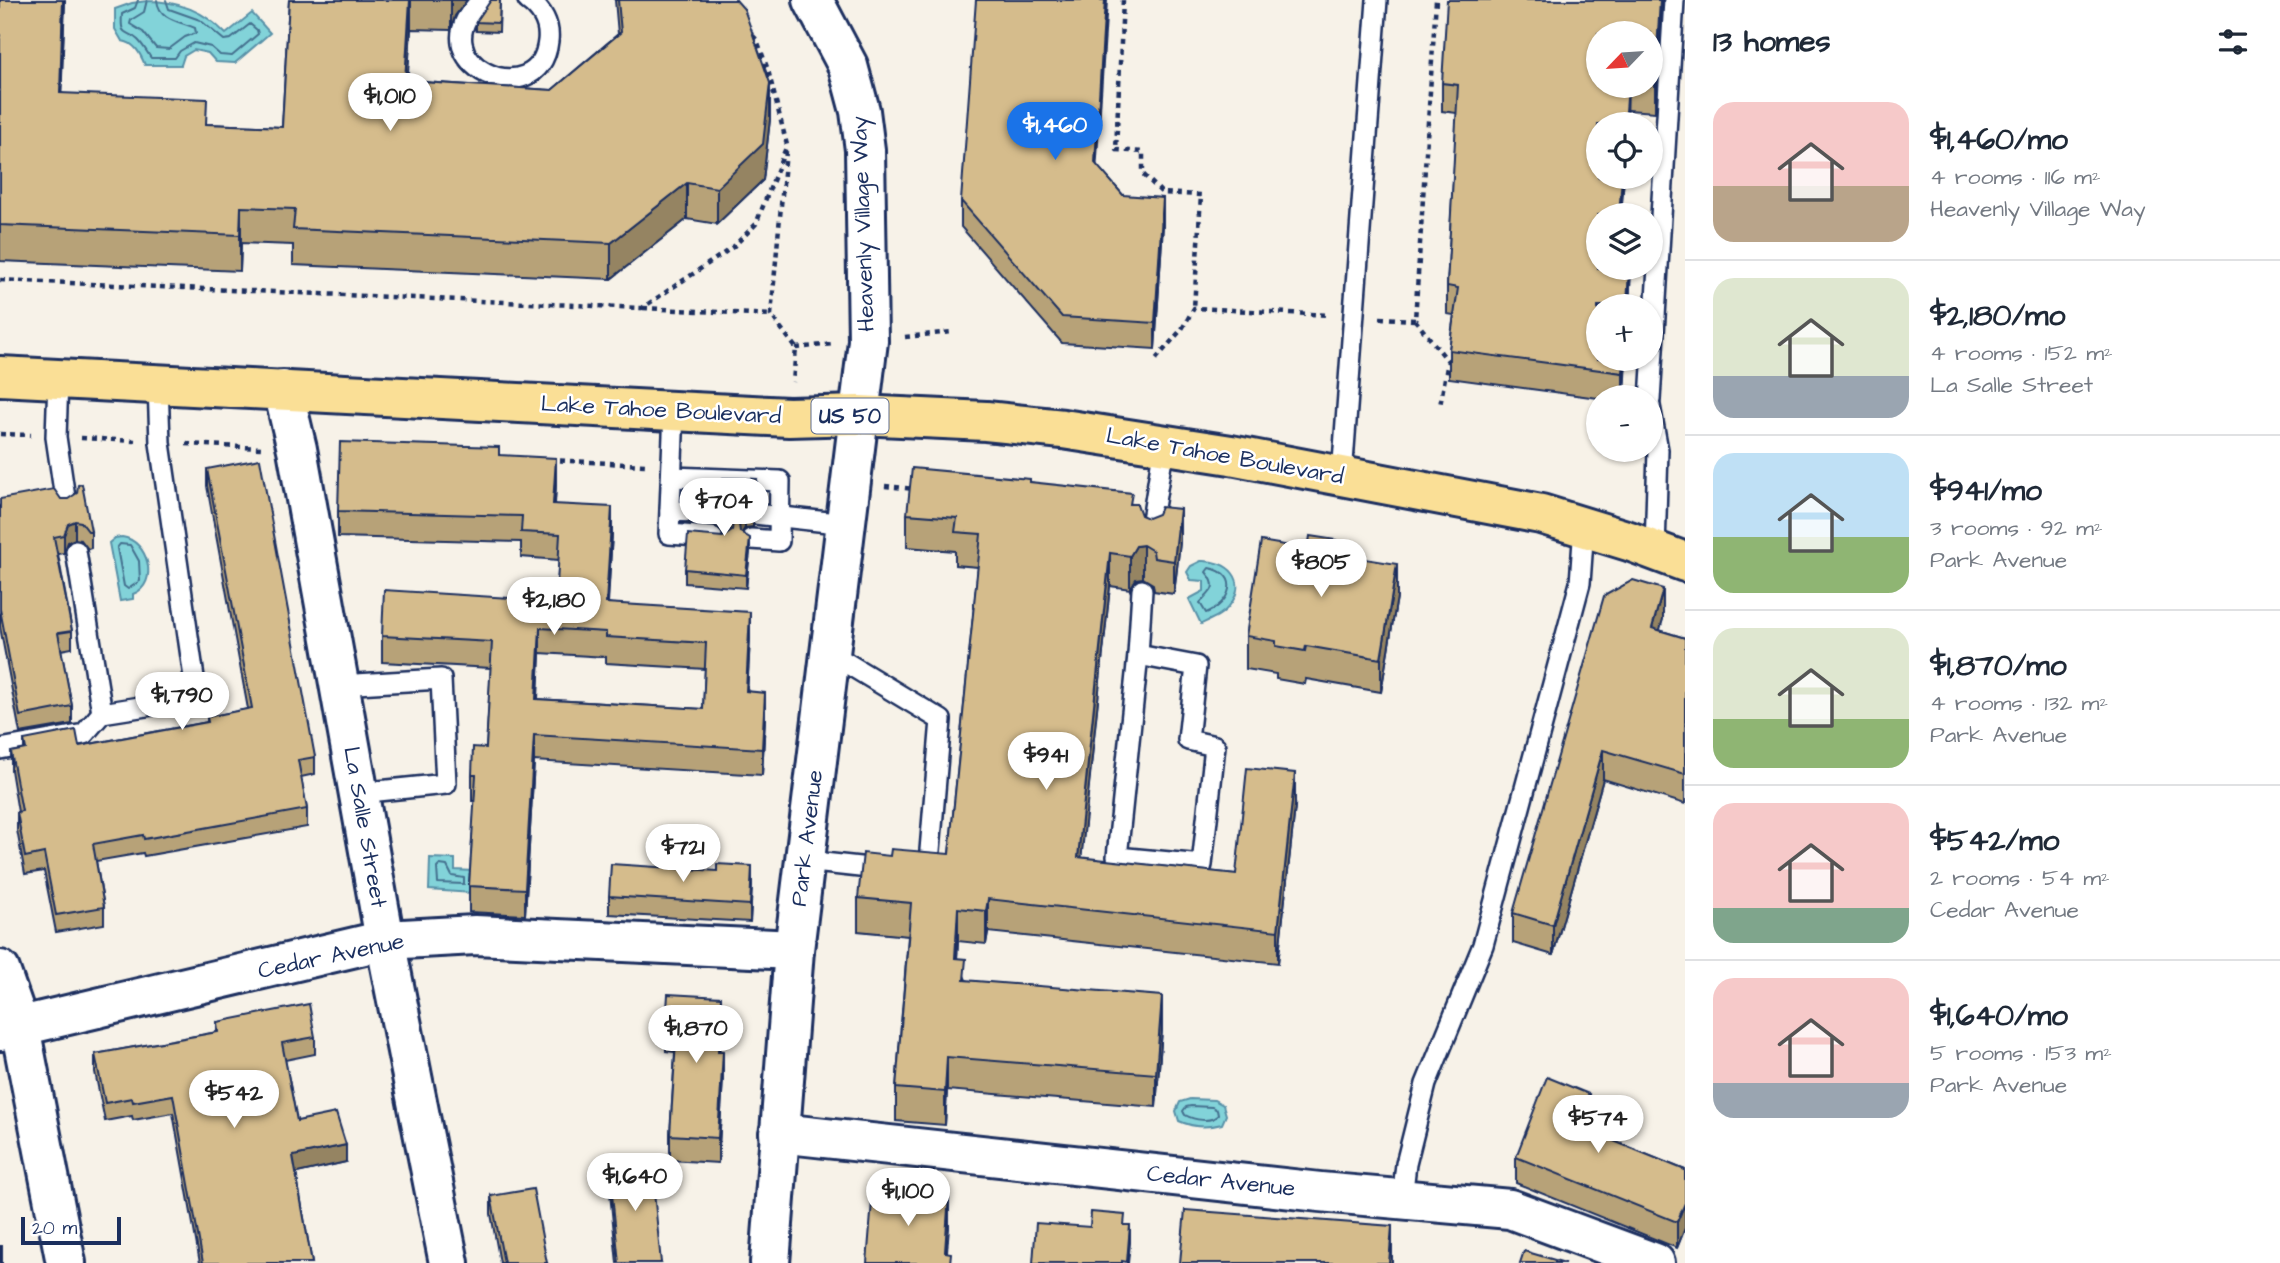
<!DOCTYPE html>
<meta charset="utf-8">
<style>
body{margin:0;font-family:"Architects Daughter",sans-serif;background:#f2f2f3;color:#1f2937;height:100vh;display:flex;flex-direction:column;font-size:26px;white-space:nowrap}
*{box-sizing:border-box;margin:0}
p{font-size:23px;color:#747a83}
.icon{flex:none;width:38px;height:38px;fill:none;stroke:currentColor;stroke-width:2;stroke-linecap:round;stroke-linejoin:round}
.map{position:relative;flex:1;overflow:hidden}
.drawer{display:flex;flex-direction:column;background:#fff;width:595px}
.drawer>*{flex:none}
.needle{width:46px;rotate:245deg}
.controls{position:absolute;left:1586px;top:21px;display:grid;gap:14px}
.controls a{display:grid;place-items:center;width:77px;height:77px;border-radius:50%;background:#fff;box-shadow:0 2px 5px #0004;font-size:35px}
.scale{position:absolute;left:21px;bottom:18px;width:100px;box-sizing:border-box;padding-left:7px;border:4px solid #1b2f5e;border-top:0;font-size:19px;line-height:24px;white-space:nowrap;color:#1b2f5e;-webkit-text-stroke:5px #fff;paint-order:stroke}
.price{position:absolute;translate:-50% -60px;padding:0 16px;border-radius:24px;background:#fff;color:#222;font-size:23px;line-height:46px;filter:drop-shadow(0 2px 4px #0008)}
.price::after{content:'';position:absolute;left:50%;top:42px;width:21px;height:16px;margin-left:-10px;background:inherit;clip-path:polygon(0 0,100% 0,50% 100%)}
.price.on{background:#1a73e8;color:#fff}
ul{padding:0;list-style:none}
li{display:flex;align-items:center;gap:21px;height:175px;padding:0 28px}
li+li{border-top:2px solid #e0e1e3}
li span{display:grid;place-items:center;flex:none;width:196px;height:140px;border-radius:21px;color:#555}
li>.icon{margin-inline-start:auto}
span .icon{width:84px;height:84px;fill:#fffc;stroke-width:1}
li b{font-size:30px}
h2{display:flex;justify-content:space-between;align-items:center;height:84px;padding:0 28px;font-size:30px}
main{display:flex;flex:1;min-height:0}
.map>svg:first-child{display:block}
.water{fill:#82d3d9;stroke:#5991a8;stroke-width:2}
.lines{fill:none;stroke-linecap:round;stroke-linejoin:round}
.shore{stroke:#44718f;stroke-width:2}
.lane-casing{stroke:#1b2f5e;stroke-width:24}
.street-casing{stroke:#1b2f5e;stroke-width:44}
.secondary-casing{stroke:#1b2f5e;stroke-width:44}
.highway-casing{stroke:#1b2f5e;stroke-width:44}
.path{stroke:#1b2f5e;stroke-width:4.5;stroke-dasharray:5 5;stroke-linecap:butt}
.lane{stroke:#fff;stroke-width:19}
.street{stroke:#fff;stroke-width:38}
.secondary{stroke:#fff;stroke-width:38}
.highway{stroke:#fadf96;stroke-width:38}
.wall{fill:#b7a278;stroke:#1b2f5e;stroke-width:2;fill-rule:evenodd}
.shaded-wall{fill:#958462;stroke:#1b2f5e;stroke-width:2}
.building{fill:#d5bc8c;stroke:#1b2f5e;stroke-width:2;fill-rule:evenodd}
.labels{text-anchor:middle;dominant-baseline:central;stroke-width:5;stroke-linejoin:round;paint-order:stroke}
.shield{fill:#fff;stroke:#5f6d8e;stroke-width:2}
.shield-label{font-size:21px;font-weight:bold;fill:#1b2f5e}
.street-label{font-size:23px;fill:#1b2f5e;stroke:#fff}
</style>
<main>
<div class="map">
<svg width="1685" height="1263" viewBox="0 0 1685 1263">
<rect width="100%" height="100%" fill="#f7f2e8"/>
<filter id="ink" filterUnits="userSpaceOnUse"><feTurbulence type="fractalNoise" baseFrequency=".0143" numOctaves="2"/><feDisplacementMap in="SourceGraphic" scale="14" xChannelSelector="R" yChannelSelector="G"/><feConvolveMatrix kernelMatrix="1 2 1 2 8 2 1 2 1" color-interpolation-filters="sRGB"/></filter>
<g filter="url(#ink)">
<g class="water">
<path d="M147,1C179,1 204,11 226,34L252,13L270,33L235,63L216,62L208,53L194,50L184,56L181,65H145C140,53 135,43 122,41L115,29V9L132,3Z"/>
<path d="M122,537C148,540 160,584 133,594V599L120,601L109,543L115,538Z"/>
<path d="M1201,561C1228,560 1249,580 1230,605C1223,615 1212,619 1201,624L1189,599L1204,591V581L1191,580L1187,572L1191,566Z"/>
<polygon points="430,858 455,859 455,870 473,871 472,893 429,890"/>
<path d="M1190,1099L1214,1100L1223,1105L1226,1115L1222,1124C1207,1128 1192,1127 1179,1121L1176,1111L1180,1102Z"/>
</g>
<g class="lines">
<g class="shore">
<path d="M138,0L135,8L122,14C120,38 126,29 138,40C143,45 147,52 151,58H175L180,51L194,43L211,47L220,55L232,56L258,34L257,30L250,24L231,39L224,40L200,20L169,9L166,0"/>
<path d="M147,0L144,12L131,20L130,24L143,32L156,48L169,49L185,37L196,33L195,28C179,21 159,20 157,0"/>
<polygon points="120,544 130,545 139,561 140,581 128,589 124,586 117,548"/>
<path d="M1209,568C1242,574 1230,604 1206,613L1200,603C1210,592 1220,588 1206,572Z"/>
<polygon points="440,865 447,866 452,876 464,878 464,884 438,883 437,868"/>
<path d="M1191,1106L1212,1107L1217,1110L1218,1115C1211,1123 1194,1120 1185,1115L1183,1111L1186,1107Z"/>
</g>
<g class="lane-casing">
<g id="lane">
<path d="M482,0C413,63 540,118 548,41C550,24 542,10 528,0"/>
<polyline points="58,379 56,437 66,505"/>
<polyline points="1650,400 1674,0"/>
<polyline points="1650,406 1658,450 1655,550"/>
<polyline points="674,411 669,534 712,537"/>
<polyline points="1342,476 1377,0"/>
<polyline points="672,477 780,481 779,541 751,539"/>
<polyline points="670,511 722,513"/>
<polyline points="755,514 846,524"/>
<polyline points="1149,539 1164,445"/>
<polyline points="76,551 102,713 197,698 160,443 158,384"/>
<polyline points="830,653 941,720 928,874 924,874"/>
<polygon points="1138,655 1196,666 1188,740 1215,746 1202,865 1117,857"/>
<polyline points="1138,655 1142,590"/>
<polyline points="339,685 441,679 446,784 359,793"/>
<polyline points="0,749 84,734 102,713"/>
<polyline points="805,861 887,870"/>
<polyline points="1402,1199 1406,1164 1426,1084 1483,945 1580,583 1584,526"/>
</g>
</g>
<g class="street-casing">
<g id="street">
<polyline points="283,390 297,449 385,940 449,1263"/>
<polyline points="0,970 20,1027 66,1263"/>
<polyline points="0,1031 385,940 475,935 794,950"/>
<polyline points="779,1133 1320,1192 1510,1209 1655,1263"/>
</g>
</g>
<g class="secondary-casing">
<polyline id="secondary" points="770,1263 794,950 868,341 865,150 860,111 848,66 813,0"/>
</g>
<g class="highway-casing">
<polyline id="highway" points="0,376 789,417 859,415 986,421 1063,429 1231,455 1541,514 1629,541 1685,562"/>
</g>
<g class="path">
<polyline points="1123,0 1116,150 1143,152 1143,174 1162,193 1201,195 1194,308"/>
<polyline points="786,151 771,315 796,348 793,382"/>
<polyline points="0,280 642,308 733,247 756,224 787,145 768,70 757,40 750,33"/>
<polyline points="643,308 771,315"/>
<polyline points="1380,318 1415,320 1436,0"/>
<polyline points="1415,320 1448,361 1440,406"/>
<polyline points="905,337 952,332"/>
<polyline points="796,348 833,344"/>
<polyline points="1156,359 1182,329 1194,308 1329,315"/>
<polyline points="0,434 31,435"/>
<polyline points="81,438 135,441"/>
<polyline points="186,444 261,448"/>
<polyline points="550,460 646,465"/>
<polyline points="885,486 914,489"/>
</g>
<use href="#lane" class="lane"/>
<use href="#street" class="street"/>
<use href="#secondary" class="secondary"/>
<use href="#highway" class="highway"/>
</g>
<g class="wall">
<polygon points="0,0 65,0 61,93 207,124 282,127 289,0 467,0 455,16 451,30 411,29 407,81 552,90 618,34 615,0 736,0 770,119 763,180 717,224 687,219 611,279 293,265 293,245 241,243 240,271 0,261"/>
<polygon points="500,0 499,32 476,31 476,22"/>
<path d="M1662,0L1655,112L1628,110L1598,177H1624L1621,215H1598L1631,268L1629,306H1598L1626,359L1624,397L1598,398L1449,378V350L1454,315L1447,314V286L1457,113L1442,111V83ZM1650,33V86H1598Z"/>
<polygon points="1096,165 1123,195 1163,224 1155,349 1062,343 961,227 961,201"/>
<path d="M499,455L556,484L555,504L612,533L608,603L750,637L747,691L765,718L762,775L534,761L525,915L469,912V886L475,801H472V775L486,748L491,668L382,662V636L556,601L559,560L521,557V542L338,537V511ZM540,653L606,657V663L705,669L703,709L538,699Z"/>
<polygon points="207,469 315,757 315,774 301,777 307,809 307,827 144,856 143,853 96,861 104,907 104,924 56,932 44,871 25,874 17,830 17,812 18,812 11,770 11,752 24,750 24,740 79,746 207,722 207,717 248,709 207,486"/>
<polygon points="723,478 757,479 756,502 749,503 746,508 753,514 753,527 745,528 742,533 750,551 746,588 685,583 685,569 723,537 732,531 722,525 722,512 732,506 729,503 722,501"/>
<polygon points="1030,482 1132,504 1141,515 1180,542 1174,594 1154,591 1153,584 1143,578 1136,579 1130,589 1110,586 1081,858 1236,874 1295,806 1278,963 988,932 986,944 958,941 957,959 966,980 1162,1029 1156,1107 947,1090 945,1125 896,1121 896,1088 908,936 858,931 858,898 890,856 949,854 978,567 955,565 955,551 907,547 907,514"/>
<polygon points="0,499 61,499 91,531 91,548 88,549 81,540 75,539 68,542 64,553 58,554 72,631 72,648 61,650 72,706 72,724 20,733 0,627"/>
<polygon points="1336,554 1397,597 1381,692 1306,679 1305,684 1276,679 1276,674 1246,669 1246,636"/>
<polygon points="1663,619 1659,630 1685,638 1685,804 1603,779 1553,955 1513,943 1513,913"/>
<polygon points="752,884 750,922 609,914 609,896"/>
<polygon points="217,1022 315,1037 315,1054 285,1060 297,1121 346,1162 296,1173 312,1263 200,1263 173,1113 133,1120 132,1116 105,1121 95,1072 95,1054 217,1032"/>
<polygon points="721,1023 719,1051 723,1077 718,1163 670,1160 670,1135 675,1052 666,1051 666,1026"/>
<polygon points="1589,1119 1587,1124 1613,1141 1685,1170 1685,1228 1677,1248 1516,1183 1516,1157"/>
<polygon points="609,1165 661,1263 617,1263 609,1183"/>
<polygon points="491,1196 547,1263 500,1263 491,1214"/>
</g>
<g class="shaded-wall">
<polygon points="63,0 65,0 60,129 60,93"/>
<polygon points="411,0 411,29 405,117 405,81"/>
<polygon points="451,0 467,0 455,16 451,30"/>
<polygon points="1105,0 1107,0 1095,189 1095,163"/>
<polygon points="1660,0 1662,0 1655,112 1655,84"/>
<polygon points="770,83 770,119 763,180 717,224 717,188"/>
<polygon points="1628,86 1627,124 1625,124"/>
<polygon points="1622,177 1624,177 1621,215 1619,215"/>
<polygon points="687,183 687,219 611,279 611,243"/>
<polygon points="1163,198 1163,224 1155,349 1155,323"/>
<polygon points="241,207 241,243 240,271 240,235"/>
<polygon points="1629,268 1631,268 1629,306 1627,306"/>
<polygon points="1624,359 1626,359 1623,397 1623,373"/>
<polygon points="556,458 556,484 553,529 553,504"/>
<polygon points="749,490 749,503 743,512 743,499"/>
<polygon points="612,507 612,533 606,629 606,603"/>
<polygon points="1180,509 1180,542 1174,594 1174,561"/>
<polygon points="745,515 745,528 739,537 739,524"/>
<polygon points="75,521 75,539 68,542 64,553 64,535 68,524"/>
<polygon points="750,538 750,551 746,588 746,575"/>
<polygon points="1143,545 1143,578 1136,579 1130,589 1130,556 1136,546"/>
<polygon points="1110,553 1110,586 1078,890 1078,857"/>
<polygon points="1397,564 1397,597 1381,692 1381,659"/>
<polygon points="1663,589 1663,619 1652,657 1652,628"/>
<polygon points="750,612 750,637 746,717 746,691"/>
<polygon points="540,628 540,653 536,725 536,699"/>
<polygon points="765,693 765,718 762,775 762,749"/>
<polygon points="534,735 534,761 525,915 525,889"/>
<polygon points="1603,750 1603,779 1553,955 1553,925"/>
<polygon points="1295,773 1295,806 1278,963 1278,931"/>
<polygon points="752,866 752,884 750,922 750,905"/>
<polygon points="988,899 988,932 986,944 986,911"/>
<polygon points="958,908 958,941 955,991 955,958"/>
<polygon points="1162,996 1162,1029 1156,1107 1156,1074"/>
<polygon points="721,997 721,1023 718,1076 718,1051"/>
<polygon points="723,1051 723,1077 718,1163 718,1138"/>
<polygon points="947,1057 947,1090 945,1125 945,1092"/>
<polygon points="1589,1094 1589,1119 1578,1146 1578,1121"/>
<polygon points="346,1145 346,1162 293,1174 293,1156"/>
<polygon points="949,1194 949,1228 946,1263 945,1252"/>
<polygon points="1685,1203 1685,1228 1677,1248 1677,1222"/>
<polygon points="1130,1225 1130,1243 1128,1263 1127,1263"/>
<polygon points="1392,1226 1392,1263 1389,1263"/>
<rect x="0" y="1246" width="2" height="17"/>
</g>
<g class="building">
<polygon points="0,0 63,0 60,93 207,99 206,124 282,127 289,0 410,0 405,81 552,90 621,32 618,0 736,0 744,9 770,83 763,144 717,188 687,183 611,243 293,229 295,209 241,207 240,235 0,225"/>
<polygon points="491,0 500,0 499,23 476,22"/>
<polygon points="976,0 1105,0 1095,163 1123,195 1163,198 1155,323 1062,317 961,201"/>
<polygon points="1447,0 1660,0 1655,84 1650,83 1650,33 1598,33 1598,86 1628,86 1625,124 1598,124 1598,177 1622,177 1619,215 1598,215 1598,268 1629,268 1627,306 1598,306 1598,359 1624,359 1623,373 1449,350 1458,288 1447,286 1458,85 1442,83"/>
<path d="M340,442L499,447V455L556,458L553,504L612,507L606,603L750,612L746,691L765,693L762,749L534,735L525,889L469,886L476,775H472L473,747L486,748L492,642L382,636L384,590L556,601L560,534L521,532L522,516L338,511ZM540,628L606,632V637L706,643L703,709L536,699Z"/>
<polygon points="260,459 315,757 298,760 307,809 144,839 143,835 93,844 104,907 56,915 44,853 25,857 17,812 22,811 11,752 26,749 24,740 76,730 79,746 208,722 207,717 252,708 207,469"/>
<polygon points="912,468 1030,479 1030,482 1132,493 1130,504 1137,504 1141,515 1148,518 1158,514 1161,507 1180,509 1174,561 1154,558 1153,551 1143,545 1136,546 1130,556 1110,553 1078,857 1236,874 1247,768 1295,773 1278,931 988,899 986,911 958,908 955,958 966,959 964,980 1162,996 1156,1074 947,1057 945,1092 896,1088 911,903 858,898 863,853 890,856 891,849 949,854 981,534 955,532 957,518 907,514"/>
<polygon points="723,478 757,479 756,489 749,490 743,499 744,506 753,514 745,515 739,524 740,532 750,538 746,575 685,569 688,534 723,537 732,531 733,519 722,512 733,506 733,495 729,490 722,488"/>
<polygon points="82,484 91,531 88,531 81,522 75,521 68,524 64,535 54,537 72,631 58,633 72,706 20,716 0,609 0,499 54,489 61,499 68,499 77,493 78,485"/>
<polygon points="1310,536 1336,540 1334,554 1397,564 1381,659 1306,646 1305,651 1276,646 1276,641 1246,636 1261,541 1308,549"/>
<polygon points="1633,580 1663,589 1652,628 1685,638 1685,774 1603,750 1553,925 1513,913 1604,596"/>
<polygon points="611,864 717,871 717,864 752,866 750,905 609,896"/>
<polygon points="668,994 721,997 718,1051 723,1051 718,1138 670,1135 677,1026 666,1026"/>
<polygon points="309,1004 315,1037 282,1043 297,1121 336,1113 346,1145 293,1156 312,1263 203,1263 173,1095 133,1102 132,1098 105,1103 95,1054 218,1032 217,1022"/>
<polygon points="1547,1077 1589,1094 1578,1121 1613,1135 1611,1140 1685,1170 1685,1203 1677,1222 1516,1157"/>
<polygon points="651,1162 661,1263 619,1263 609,1165"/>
<polygon points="533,1189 547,1263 504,1263 491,1196"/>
<polygon points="873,1189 949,1194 945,1252 951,1253 950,1263 867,1263"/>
<polygon points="1185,1210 1392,1226 1389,1263 1180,1263"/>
<polygon points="1091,1212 1125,1215 1124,1225 1130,1225 1127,1262 1122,1261 1122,1263 1033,1263 1036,1223 1090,1227"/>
<polygon points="1524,1251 1565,1263 1520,1263"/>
</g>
</g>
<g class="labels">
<rect class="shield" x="811.5" y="398.5" width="77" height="35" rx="5"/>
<g class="shield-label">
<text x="850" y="416">US 50</text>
</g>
<g class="street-label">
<text transform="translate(863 224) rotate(-92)">Heavenly Village Way</text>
<text transform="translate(661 410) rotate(3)">Lake Tahoe Boulevard</text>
<text transform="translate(1225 456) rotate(10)">Lake Tahoe Boulevard</text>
<text transform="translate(365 827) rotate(80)">La Salle Street</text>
<text transform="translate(807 838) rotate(-83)">Park Avenue</text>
<text transform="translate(331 956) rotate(-12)">Cedar Avenue</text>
<text transform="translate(1221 1181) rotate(6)">Cedar Avenue</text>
</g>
</g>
</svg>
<div class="controls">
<a><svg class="needle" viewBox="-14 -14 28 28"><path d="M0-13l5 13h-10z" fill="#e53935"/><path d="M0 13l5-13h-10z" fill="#747a83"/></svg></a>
<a><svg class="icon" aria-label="locate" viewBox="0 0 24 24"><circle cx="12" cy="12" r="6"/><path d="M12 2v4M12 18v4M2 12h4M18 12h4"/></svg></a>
<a><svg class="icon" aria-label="layers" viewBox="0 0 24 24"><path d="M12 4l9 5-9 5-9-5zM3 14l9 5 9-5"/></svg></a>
<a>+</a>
<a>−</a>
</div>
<div class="scale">20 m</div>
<b class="price" style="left:390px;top:133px">$1,010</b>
<b class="price on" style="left:1055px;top:162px">$1,460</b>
<b class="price" style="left:724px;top:538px">$704</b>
<b class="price" style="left:1321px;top:599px">$805</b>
<b class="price" style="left:554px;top:637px">$2,180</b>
<b class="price" style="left:182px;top:732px">$1,790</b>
<b class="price" style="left:1046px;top:792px">$941</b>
<b class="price" style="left:683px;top:884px">$721</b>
<b class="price" style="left:696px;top:1065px">$1,870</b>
<b class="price" style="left:234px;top:1130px">$542</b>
<b class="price" style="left:1598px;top:1155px">$574</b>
<b class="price" style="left:635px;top:1213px">$1,640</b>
<b class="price" style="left:908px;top:1228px">$1,100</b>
</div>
<section class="drawer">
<h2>13 homes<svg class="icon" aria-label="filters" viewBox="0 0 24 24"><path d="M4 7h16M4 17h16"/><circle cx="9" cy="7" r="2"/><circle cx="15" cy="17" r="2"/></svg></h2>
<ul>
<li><span style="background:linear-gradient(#f6c9c9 60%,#b9a48a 0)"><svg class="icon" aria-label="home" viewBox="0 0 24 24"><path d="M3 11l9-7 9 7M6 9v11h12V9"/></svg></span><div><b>$1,460/mo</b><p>4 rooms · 116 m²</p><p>Heavenly Village Way</p></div></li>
<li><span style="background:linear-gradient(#dfe7d0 70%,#9aa5b1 0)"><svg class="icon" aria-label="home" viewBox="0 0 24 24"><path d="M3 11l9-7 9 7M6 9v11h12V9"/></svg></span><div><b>$2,180/mo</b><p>4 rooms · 152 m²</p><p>La Salle Street</p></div></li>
<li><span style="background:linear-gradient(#bfe0f5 60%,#8fb573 0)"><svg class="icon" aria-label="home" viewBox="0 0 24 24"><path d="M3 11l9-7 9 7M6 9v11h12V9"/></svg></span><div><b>$941/mo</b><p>3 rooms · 92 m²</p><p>Park Avenue</p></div></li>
<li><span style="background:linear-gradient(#dfe7d0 65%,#8fb573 0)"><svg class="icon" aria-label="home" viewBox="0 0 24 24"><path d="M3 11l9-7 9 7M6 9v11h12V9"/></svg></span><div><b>$1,870/mo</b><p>4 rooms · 132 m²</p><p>Park Avenue</p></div></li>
<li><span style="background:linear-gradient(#f6c9c9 75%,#7fa58c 0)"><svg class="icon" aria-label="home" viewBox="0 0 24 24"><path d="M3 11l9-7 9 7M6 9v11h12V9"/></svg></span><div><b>$542/mo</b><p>2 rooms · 54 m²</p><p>Cedar Avenue</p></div></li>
<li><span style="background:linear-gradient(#f6c9c9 75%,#9aa5b1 0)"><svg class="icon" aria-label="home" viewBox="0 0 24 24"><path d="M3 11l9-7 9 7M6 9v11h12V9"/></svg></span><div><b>$1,640/mo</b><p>5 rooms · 153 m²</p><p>Park Avenue</p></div></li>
</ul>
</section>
</main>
